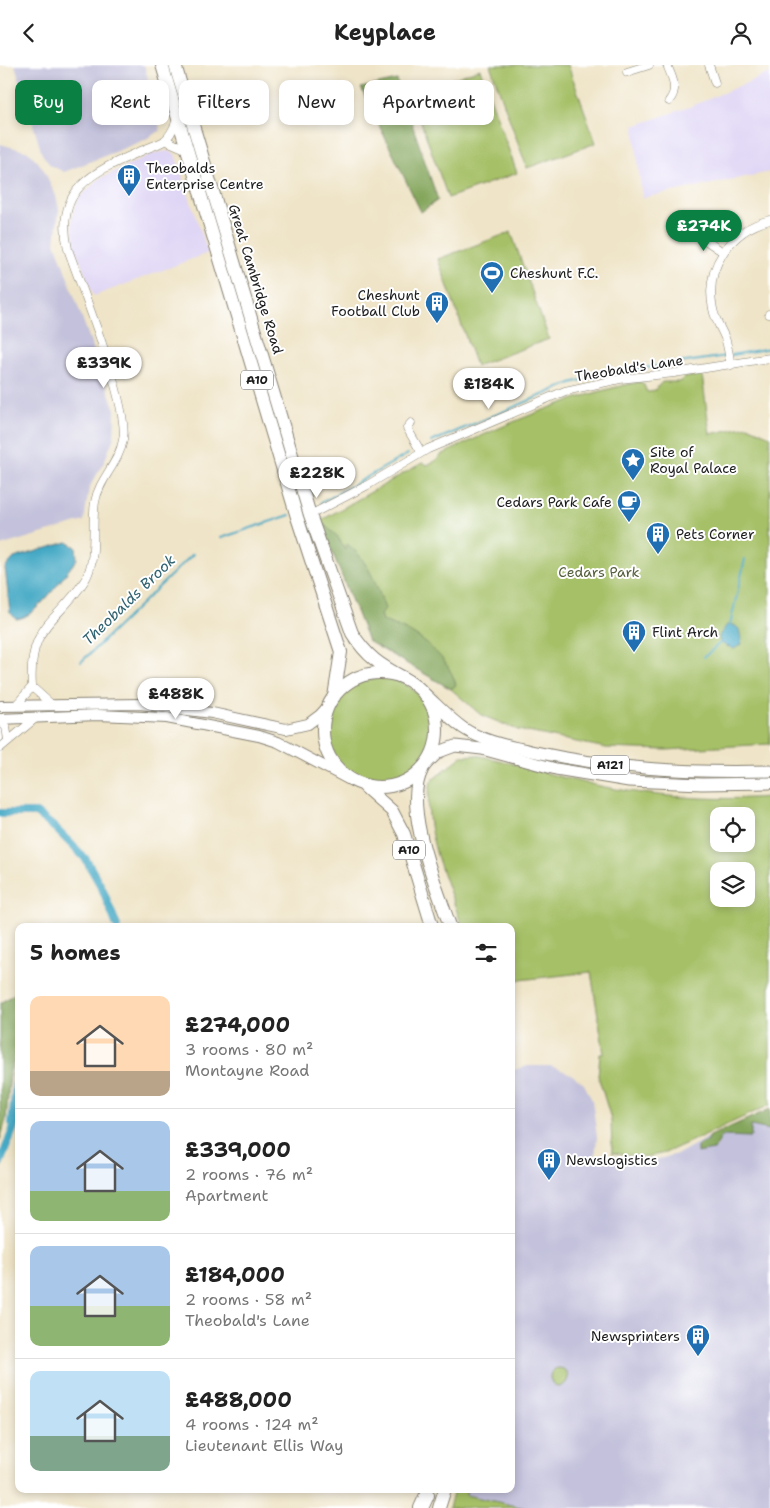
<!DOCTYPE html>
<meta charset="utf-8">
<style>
body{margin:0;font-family:"Shantell Sans",sans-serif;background:#f6f6f6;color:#222;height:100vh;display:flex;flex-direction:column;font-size:19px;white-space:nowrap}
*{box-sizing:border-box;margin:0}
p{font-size:16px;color:#767676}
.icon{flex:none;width:28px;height:28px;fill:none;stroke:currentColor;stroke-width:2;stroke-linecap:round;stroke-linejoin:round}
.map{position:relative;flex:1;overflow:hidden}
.sheet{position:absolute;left:15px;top:858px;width:500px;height:570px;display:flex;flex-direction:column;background:#fff;border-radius:10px;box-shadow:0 2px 8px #0003}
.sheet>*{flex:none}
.hud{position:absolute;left:15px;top:15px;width:500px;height:45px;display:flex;gap:10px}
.buttons{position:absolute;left:710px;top:742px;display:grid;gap:10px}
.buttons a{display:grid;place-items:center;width:45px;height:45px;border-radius:10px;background:#fff;box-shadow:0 2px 8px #0003;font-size:25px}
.price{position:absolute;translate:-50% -42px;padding:0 11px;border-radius:18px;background:#fff;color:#222;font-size:16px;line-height:32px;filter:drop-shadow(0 1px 2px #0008)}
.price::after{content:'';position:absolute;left:50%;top:30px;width:15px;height:11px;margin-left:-8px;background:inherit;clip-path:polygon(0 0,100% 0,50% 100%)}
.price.current{background:#0b8043;color:#fff}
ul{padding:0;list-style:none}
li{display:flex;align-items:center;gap:15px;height:125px;padding:0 15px}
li+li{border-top:1px solid #e0e0e0}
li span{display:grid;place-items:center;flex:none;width:140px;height:100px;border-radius:10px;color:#555}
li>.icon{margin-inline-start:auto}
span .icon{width:60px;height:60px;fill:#fffc;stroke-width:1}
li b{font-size:21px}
h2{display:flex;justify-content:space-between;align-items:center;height:60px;padding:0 15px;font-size:21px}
.pill{padding:0 18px;border-radius:10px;background:#fff;box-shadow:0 2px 8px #0003;font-size:18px;line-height:45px}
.pill.current{background:#0b8043;color:#fff}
header{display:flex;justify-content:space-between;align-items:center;height:65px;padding:0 15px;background:#fff;font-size:22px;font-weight:700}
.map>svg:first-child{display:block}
.built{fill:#dfd5f5}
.industrial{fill:#c3c1db}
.green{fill:#a5c066;stroke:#606e41;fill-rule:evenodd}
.forest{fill:#84a65b;stroke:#50613c}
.water{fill:#45a9c5;stroke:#306270}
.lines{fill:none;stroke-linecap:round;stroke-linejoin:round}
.stream{stroke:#45a9c5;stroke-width:2}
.canal{stroke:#45a9c5;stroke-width:8}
.minor-casing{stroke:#868072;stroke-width:9}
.secondary-casing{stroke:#868072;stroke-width:12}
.primary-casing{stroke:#868072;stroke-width:13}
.trunk-casing{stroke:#868072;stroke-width:14}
.motorway-casing{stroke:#868072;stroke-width:16}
.minor{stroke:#fff;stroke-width:8}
.secondary{stroke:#fff;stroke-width:10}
.primary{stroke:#fff;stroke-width:11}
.trunk{stroke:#fff;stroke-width:12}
.motorway{stroke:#fff;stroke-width:14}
.labels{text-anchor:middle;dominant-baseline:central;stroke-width:4;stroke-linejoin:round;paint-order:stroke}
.shield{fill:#fff;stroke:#606060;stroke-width:1}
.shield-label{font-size:12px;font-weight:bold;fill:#1c1c1c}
.poi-label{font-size:14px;fill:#1c1c1c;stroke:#fff;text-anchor:start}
.street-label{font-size:14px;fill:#1c1c1c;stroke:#fff}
.park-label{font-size:14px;fill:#535e3a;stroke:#fff}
.water-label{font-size:15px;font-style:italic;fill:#306270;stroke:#fff}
</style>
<header><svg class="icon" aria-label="back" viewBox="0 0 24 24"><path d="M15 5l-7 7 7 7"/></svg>Keyplace<svg class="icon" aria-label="person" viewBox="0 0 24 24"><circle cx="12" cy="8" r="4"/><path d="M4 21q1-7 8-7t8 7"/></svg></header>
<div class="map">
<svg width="770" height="1443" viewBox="0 0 770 1443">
<rect width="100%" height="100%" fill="#fff"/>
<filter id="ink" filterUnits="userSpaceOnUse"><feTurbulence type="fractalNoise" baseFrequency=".02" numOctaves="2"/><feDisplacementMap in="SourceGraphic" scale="10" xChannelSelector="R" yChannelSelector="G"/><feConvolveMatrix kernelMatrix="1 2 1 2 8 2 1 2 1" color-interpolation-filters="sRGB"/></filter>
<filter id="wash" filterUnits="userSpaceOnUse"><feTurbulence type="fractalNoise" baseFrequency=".0096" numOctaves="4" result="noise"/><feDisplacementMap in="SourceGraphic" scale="20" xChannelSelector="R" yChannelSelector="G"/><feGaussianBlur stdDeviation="1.12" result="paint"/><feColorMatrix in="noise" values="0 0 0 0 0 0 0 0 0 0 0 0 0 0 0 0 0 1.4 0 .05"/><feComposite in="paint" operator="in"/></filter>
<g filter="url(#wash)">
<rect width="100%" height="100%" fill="#efe4c7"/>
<g class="built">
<polygon points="770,8 770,107 642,133 634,61 692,41"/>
<polygon points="168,86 175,89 208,188 94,231 75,183 72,162 72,151 79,133 99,114 154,88"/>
</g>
<g class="industrial">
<polygon points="15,0 144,0 158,49 160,66 142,76 64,107 50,100 42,89"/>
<polygon points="0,79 29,87 43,103 56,131 59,144 55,177 115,345 114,372 104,397 89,423 84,456 0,481"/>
<polygon points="528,1001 551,1001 571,1009 584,1019 592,1035 597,1072 595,1092 642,1099 680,1088 710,1071 707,1076 697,1081 697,1088 717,1082 722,1071 751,1072 751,1060 770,1065 770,1443 525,1443 466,1430 467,1424 511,1424 511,1006"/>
</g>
<g class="green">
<polygon points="490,0 568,0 596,78 527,103"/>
<polygon points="480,4 517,108 448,133 411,29"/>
<polygon points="511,167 549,274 476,301 438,194"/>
<path d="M702,310L710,369L748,361L770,371V679L666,685L606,683L518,665L481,650L451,624L368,576L320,456L422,398L427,400L437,395L441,390C505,359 569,331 639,317L643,318L647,327C656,327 656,323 662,317H680L683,313Z"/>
<circle cx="380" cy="666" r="53"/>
<path d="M476,690C516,698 555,712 595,720C653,732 711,736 770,732V1040L665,1088L645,1092L612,1088L611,1054L598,1011L600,989H604L591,907L511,916V861H462C447,815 420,765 431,716L462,691ZM719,751H746V779H719ZM719,806H746V834H719Z"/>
<circle cx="559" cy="1312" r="9"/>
<polygon points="454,1424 467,1424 466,1430 525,1443 449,1443"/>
</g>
<g class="forest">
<polygon points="397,15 438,135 421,147 361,23"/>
<path d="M320,456L337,471L345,484L347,479C368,494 377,521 385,544L380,549L382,556C413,564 448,589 456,620L451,624L368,576Z"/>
<polygon points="19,925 19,980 10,1007 6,1055 0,1075 0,939"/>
<polygon points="770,1044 770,1065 751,1061 751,1072 722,1071 714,1085 697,1088 697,1081 707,1076 710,1071"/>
</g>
<g class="water">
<path d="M67,477L76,482L77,494C64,510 36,554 16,554L10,547L5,503L14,493Z"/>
<polygon points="727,560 734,560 739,564 742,579 734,584 720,578 719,571"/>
</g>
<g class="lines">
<g class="stream">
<polyline points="732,290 770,283"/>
<polyline points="665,300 727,291"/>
<polyline points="431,377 571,318 593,312 657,301"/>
<polyline points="321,438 408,389"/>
<polyline points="221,473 290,450"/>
<polyline points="730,560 745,494"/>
<polyline points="704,592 720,578"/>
<polyline points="81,597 193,489"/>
</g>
<g class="canal">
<polyline points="0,748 36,748 55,763 85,793 102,823 117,861"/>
<polyline points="12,1058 16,1020"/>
<polyline points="0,1098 19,1049"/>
</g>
</g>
</g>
<g filter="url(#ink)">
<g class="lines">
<g class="minor-casing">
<g id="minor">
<path d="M667,0C672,12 679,24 669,36"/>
<polyline points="709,0 715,18"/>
<polyline points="627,7 649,0"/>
<polyline points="165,75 188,85"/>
<polyline points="696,169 723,187"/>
<polyline points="769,249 770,249"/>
<path d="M731,300C729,291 728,281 725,273C721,263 715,255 713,244C704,203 730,165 770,155"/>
<polyline points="411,358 407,363 421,387"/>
<polyline points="310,450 366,421 428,384 565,326 620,314 674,308 770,293"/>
<polyline points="32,622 51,639"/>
<path d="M16,640L32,622C28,558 56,560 85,515C98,493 91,461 95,437C99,414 119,398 123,375C130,342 81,222 68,184C54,124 93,107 139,87C147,83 157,80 164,76C171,71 175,60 178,53"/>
<polyline points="0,657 6,662 8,675"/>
<polyline points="0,683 37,652"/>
</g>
</g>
<g class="secondary-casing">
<g id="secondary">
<polyline points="0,641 140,639 212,648 286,664 308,659 320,650 330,639"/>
<polyline points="0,654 98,650 167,653 259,671 278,677 350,715"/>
</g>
</g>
<g class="primary-casing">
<g id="primary">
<path d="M426,630C438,641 450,654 463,663C482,676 509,681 531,686C613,704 687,708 770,706"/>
<polyline points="426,699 439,687 455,681 482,684 556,704 629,716 702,719 770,718"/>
</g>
</g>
<g class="trunk-casing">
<g id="trunk">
<polyline points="162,0 297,452 341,587 334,632"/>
<path d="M175,0L310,450L352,568C367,592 380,600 404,613"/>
<circle cx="380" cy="665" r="57"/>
<path d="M422,705C402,742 437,823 450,861"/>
<polyline points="365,722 392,746 404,769 432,861"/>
<polyline points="439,1443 445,1424"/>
</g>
</g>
<g class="motorway-casing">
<polyline id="motorway" points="421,1443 427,1430"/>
</g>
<use href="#minor" class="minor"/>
<use href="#secondary" class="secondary"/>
<use href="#primary" class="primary"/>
<use href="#trunk" class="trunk"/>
<use href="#motorway" class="motorway"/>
</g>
</g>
<defs>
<g id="building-pin" transform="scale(1.25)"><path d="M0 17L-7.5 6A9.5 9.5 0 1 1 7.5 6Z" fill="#1f6fb2" stroke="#fff"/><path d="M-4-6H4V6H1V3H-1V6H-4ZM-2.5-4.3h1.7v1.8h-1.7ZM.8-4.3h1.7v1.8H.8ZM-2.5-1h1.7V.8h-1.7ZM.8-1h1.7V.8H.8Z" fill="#fff"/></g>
<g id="stadium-pin" transform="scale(1.25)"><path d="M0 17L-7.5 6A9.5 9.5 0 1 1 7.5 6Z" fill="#1f6fb2" stroke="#fff"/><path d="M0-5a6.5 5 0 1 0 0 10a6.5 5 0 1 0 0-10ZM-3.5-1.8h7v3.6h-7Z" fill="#fff"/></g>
<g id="sight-pin" transform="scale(1.25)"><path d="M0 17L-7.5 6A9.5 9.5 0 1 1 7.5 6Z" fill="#1f6fb2" stroke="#fff"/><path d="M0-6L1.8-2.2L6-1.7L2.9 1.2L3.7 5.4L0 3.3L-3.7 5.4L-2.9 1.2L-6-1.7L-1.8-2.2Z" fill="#fff"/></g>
<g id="cafe-pin" transform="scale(1.25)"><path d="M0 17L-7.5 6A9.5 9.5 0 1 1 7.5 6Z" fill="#1f6fb2" stroke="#fff"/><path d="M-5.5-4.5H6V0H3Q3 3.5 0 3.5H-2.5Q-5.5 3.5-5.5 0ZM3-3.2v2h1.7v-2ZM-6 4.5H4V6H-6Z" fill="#fff"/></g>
</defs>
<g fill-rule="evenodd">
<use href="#building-pin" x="129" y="111"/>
<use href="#stadium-pin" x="492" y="208"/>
<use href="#building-pin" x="437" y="238"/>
<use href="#sight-pin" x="633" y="395"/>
<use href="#cafe-pin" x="629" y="437"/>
<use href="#building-pin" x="658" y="469"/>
<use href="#building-pin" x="634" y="567"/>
<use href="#building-pin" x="549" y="1095"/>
<use href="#building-pin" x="698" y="1271"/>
</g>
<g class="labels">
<g class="shield">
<rect x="241" y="305.5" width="32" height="19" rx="4"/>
<rect x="591" y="690.5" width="38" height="19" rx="4"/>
<rect x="393" y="775.5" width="32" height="19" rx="4"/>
</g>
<g class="shield-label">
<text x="257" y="315">A10</text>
<text x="610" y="700">A121</text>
<text x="409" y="785">A10</text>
</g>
<g class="poi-label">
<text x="146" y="103">Theobalds<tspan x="146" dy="16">Enterprise Centre</tspan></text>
<text x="510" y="208">Cheshunt F.C.</text>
<text x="420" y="230" text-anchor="end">Cheshunt<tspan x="420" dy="16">Football Club</tspan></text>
<text x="650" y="387">Site of<tspan x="650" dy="16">Royal Palace</tspan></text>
<text x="612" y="437" text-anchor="end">Cedars Park Cafe</text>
<text x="676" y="469">Pets Corner</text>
<text x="652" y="567">Flint Arch</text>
<text x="566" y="1095">Newslogistics</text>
<text x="680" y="1271" text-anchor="end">Newsprinters</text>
</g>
<g class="street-label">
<text transform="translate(256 214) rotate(73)">Great Cambridge Road</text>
<text transform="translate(629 303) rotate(-9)">Theobald's Lane</text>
</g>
<g class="park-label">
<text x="599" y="507">Cedars Park</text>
</g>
<g class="water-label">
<text transform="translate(129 535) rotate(-44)">Theobalds Brook</text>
</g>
</g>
</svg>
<div class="buttons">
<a><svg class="icon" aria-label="locate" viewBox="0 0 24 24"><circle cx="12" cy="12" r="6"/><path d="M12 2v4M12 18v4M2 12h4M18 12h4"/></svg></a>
<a><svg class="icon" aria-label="layers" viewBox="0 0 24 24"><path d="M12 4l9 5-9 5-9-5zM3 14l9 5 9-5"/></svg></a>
</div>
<b class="price current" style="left:704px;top:187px">£274K</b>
<b class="price" style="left:104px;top:324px">£339K</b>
<b class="price" style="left:489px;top:345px">£184K</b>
<b class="price" style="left:317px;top:434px">£228K</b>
<b class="price" style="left:176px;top:655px">£488K</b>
<div class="hud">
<a class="pill current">Buy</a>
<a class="pill">Rent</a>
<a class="pill">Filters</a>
<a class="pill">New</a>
<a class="pill">Apartment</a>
</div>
<section class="sheet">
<h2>5 homes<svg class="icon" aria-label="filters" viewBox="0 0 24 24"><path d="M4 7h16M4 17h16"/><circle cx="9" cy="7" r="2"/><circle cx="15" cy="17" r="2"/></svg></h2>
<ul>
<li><span style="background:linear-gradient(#ffd9b3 75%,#b9a48a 0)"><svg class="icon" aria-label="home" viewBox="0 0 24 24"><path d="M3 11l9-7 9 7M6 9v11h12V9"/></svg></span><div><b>£274,000</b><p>3 rooms · 80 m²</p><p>Montayne Road</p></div></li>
<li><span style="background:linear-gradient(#a9c7e8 70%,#8fb573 0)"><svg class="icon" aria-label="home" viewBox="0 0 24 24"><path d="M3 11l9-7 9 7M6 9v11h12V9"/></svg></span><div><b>£339,000</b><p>2 rooms · 76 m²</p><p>Apartment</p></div></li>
<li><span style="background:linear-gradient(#a9c7e8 60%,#8fb573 0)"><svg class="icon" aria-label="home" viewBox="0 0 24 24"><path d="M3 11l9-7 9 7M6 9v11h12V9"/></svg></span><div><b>£184,000</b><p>2 rooms · 58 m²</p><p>Theobald's Lane</p></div></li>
<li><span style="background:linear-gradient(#bfe0f5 65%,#7fa58c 0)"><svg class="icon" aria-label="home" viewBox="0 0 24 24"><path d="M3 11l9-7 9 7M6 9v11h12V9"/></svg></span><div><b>£488,000</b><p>4 rooms · 124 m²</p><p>Lieutenant Ellis Way</p></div></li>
</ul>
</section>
</div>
